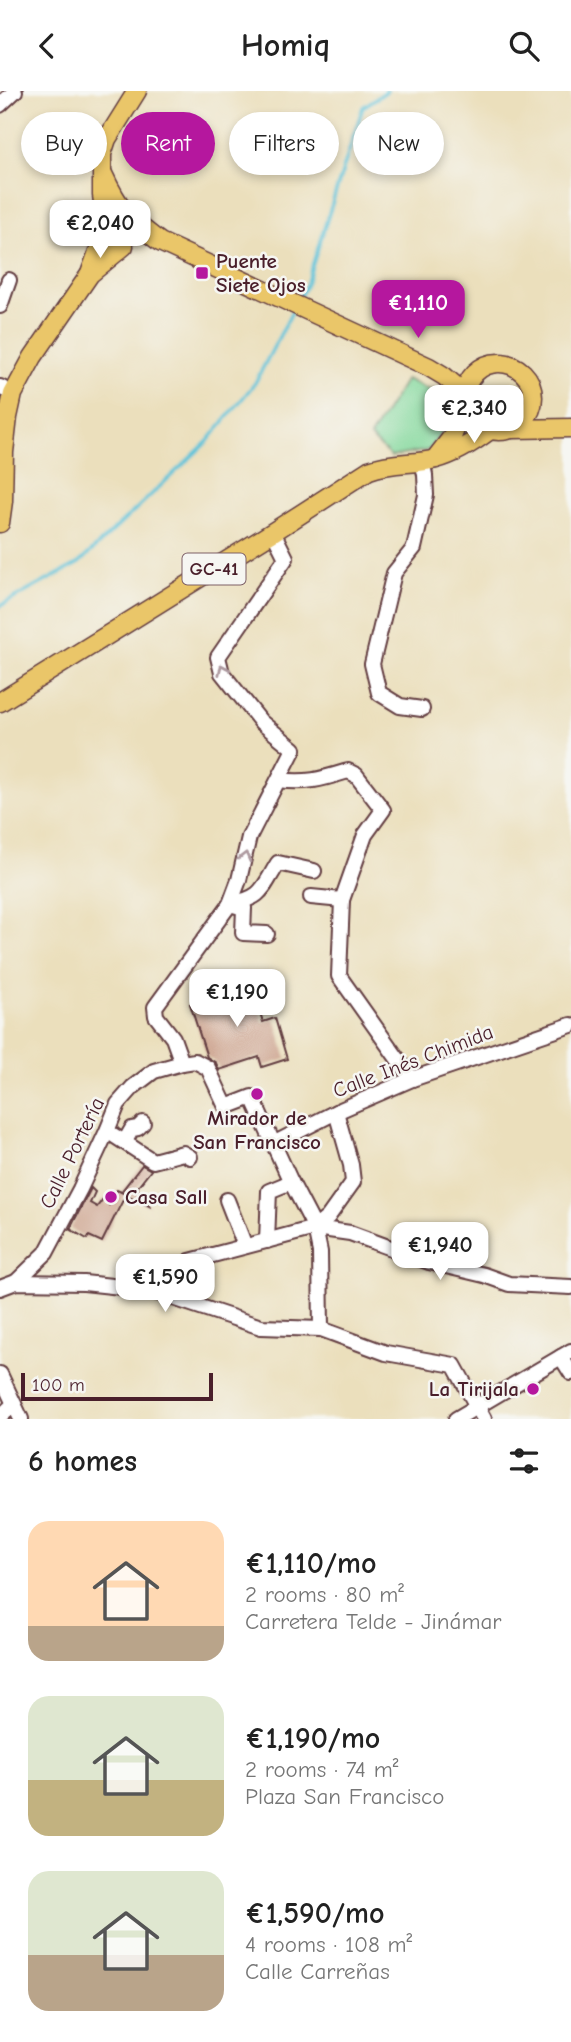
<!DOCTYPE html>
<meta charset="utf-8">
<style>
body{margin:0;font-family:"Comic Neue",sans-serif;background:#f6f6f6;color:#222;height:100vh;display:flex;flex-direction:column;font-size:26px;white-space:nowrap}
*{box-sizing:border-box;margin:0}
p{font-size:23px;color:#767676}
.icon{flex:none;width:38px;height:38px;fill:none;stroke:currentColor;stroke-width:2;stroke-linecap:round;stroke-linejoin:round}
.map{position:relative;height:1328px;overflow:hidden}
.drawer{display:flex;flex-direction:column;background:#fff;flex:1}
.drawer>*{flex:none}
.banner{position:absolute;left:21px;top:21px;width:530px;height:63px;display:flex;gap:14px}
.scale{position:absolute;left:21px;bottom:18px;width:192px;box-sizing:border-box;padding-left:7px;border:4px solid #4a1f2b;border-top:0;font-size:19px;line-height:24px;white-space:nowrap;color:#4a1f2b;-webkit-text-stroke:5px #f6f6f2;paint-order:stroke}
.price{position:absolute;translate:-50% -60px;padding:0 16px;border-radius:14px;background:#fff;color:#222;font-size:23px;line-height:46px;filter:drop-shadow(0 2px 4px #0008)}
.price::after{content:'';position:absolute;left:50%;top:42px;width:21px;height:16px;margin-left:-10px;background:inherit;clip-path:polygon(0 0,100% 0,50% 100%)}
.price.current{background:#b5179e;color:#fff}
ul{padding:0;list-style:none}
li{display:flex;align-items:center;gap:21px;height:175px;padding:0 28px}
li span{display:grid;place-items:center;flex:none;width:196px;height:140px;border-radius:21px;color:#555}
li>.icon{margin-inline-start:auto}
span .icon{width:84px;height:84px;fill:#fffc;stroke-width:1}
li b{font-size:30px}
h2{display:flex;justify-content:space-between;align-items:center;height:84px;padding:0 28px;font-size:30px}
.chip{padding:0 24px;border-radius:32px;background:#fff;box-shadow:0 4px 10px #0003;font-size:24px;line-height:63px}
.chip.current{background:#b5179e;color:#fff}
header{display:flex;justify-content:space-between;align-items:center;height:91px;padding:0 28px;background:#fff;font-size:32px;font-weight:600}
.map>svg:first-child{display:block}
.green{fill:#83d89b;stroke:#667c63;stroke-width:2}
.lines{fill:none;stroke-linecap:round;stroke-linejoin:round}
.stream{stroke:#5bc2d9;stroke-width:3.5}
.building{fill:#c99b84}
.minor-casing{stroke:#623c41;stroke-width:18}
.major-casing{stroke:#623c41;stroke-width:21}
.minor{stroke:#fff;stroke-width:14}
.major{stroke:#eac669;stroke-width:18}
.oneway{stroke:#ae9aa0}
.poi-dot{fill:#b5179e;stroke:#f6f6f2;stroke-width:2.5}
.labels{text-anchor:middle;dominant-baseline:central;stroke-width:5;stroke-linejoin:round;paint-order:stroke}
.shield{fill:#f6f6f2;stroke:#7e6067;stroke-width:2}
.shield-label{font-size:19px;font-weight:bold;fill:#4a1f2b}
.poi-label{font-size:21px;font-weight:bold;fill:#4a1f2b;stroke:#f6f6f2;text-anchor:start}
.street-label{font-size:21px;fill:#4a1f2b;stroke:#f6f6f2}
</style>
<header><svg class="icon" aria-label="back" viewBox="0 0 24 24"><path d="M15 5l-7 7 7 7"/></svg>Homiq<svg class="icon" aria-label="search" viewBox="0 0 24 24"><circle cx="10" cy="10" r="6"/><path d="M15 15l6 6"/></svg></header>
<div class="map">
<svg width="571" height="1328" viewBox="0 0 571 1328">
<rect width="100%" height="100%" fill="#f6f6f2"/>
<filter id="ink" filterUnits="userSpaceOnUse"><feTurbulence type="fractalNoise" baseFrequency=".0143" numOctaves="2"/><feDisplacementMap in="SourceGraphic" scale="14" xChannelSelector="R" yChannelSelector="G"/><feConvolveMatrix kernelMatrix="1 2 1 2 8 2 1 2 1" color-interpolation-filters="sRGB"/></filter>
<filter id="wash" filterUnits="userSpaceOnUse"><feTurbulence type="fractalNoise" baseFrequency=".00686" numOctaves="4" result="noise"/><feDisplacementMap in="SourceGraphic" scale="28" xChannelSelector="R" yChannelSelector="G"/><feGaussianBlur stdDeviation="1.57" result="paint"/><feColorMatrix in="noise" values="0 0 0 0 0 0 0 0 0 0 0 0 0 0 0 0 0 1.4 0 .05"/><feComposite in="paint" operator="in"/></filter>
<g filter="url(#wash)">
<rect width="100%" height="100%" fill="#ebdfbc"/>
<polygon class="green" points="406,288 449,308 453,325 429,359 391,366 370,346"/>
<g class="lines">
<g class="stream">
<polyline points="298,209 306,194 363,16 387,0"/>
<polyline points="0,515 79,472 208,350 255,292 293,219"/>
</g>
</g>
<g id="blocks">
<g class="building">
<polygon points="250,890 263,931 275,927 287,968 262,976 259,966 219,979 216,972 207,966 190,913 218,904 217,901"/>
<polygon points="142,1074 151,1079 137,1097 149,1115 121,1101"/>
<polygon points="91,1097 95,1101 90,1112 97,1116 103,1108 109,1114 117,1099 126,1103 102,1151 89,1145 87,1148 70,1138"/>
</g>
</g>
</g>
<g filter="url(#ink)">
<use href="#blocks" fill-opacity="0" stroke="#623c41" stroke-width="2"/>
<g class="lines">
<g class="minor-casing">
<g id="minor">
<polyline points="0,14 15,0"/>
<polyline points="0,215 9,189"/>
<polyline points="0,296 13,303"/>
<polyline points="422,369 425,384 426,404 414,457 394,482 372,573 379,602 400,615 422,618"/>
<path d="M279,689C307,693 322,688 348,680L356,684L383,719L365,744L342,809L339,885L412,988"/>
<polyline points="311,806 342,809"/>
<path d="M230,813C263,807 262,798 278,772L314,780"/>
<polyline points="230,813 244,817 243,842 267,843"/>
<polyline points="182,972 173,947 156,925 155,916 230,813 239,789 249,746 294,658 261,631 222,582 218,566 286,467 273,441"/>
<polyline points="107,1040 153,1070 183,1062 190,1066"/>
<polyline points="125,1050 132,1038 138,1037 143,1032"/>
<polyline points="273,1053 336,1021 412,988 571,934"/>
<polyline points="227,1109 245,1155"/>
<polyline points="315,1137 328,1126 353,1091 351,1074 336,1021"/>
<polyline points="267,1150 269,1100 291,1091"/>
<polyline points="16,1191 46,1162 80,1098 107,1040 118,1013 133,996 154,980 182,972 195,970 208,977 226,1016 252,1006 291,1091 315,1137 320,1161 321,1238"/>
<polyline points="0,1197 16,1191 84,1192 149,1199 261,1236 321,1238 386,1262 454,1274 484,1328"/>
<polyline points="149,1199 190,1170 315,1137 350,1142 429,1171 484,1184 509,1193 571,1196"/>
<polyline points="561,1266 571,1282"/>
<polyline points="0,1283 21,1328"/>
<polyline points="0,1326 14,1313"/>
<polyline points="456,1328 571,1260"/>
</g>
</g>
<g class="major-casing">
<g id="major">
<path d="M103,83C120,120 128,127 160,151L429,276L444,285L464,302"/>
<polyline points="91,180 105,142 106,133 102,104 102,63 107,48 137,0"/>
<circle cx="499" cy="306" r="34"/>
<polyline points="512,338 571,337"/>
<polyline points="435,368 452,346 465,313"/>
<polyline points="0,432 3,410 4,361 8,326 13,303 33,266 90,183 124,155"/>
<path d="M0,611L273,441L369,379C394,370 412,374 436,368C455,363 474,351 490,339"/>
</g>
</g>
<use href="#minor" class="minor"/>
<use href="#major" class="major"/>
</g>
<defs><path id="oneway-chevron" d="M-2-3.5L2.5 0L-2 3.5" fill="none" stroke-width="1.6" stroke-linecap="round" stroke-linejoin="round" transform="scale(1.75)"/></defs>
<g class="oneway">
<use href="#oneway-chevron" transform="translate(223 578) rotate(-114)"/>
<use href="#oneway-chevron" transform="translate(245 766) rotate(-76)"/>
</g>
</g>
<g class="poi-dot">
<rect x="195" y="175" width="14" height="14" rx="3.5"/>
<circle cx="257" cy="1003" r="7"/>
<circle cx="111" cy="1106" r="7"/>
<circle cx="533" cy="1298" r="7"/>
</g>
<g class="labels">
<rect class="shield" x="182.5" y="462.5" width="63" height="31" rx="5"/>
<g class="shield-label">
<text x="214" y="478">GC-41</text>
</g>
<g class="poi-label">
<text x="216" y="170">Puente<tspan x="216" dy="24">Siete Ojos</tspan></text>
<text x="257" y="1027" text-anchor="middle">Mirador de<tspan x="257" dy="24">San Francisco</tspan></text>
<text x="125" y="1106">Casa Sall</text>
<text x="519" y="1298" text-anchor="end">La Tirijala</text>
</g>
<g class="street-label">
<text transform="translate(413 970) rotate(-21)">Calle Inés Chimida</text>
<text transform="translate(72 1062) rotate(-64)">Calle Portería</text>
</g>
</g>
</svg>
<div class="scale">100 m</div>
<b class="price" style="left:100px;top:169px">€2,040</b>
<b class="price current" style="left:418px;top:249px">€1,110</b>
<b class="price" style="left:474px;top:354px">€2,340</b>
<b class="price" style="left:237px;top:938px">€1,190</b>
<b class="price" style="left:440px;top:1191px">€1,940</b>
<b class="price" style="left:165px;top:1223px">€1,590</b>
<div class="banner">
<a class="chip">Buy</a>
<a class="chip current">Rent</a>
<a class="chip">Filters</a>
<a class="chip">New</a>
</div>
</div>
<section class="drawer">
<h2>6 homes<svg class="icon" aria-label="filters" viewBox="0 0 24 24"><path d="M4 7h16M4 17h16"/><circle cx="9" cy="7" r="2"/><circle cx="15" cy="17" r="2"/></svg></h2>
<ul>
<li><span style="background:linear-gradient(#ffd9b3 75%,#b9a48a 0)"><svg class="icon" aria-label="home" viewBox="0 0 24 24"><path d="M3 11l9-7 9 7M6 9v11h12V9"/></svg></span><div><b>€1,110/mo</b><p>2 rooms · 80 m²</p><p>Carretera Telde - Jinámar</p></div></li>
<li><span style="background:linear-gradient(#dfe7d0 60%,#c2b280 0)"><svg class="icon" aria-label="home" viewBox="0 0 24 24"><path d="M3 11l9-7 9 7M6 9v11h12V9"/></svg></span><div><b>€1,190/mo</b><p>2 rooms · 74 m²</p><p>Plaza San Francisco</p></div></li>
<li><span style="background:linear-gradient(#dfe7d0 60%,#b9a48a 0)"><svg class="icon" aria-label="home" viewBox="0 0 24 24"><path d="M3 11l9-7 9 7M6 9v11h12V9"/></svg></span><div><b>€1,590/mo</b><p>4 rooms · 108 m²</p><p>Calle Carreñas</p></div></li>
</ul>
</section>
